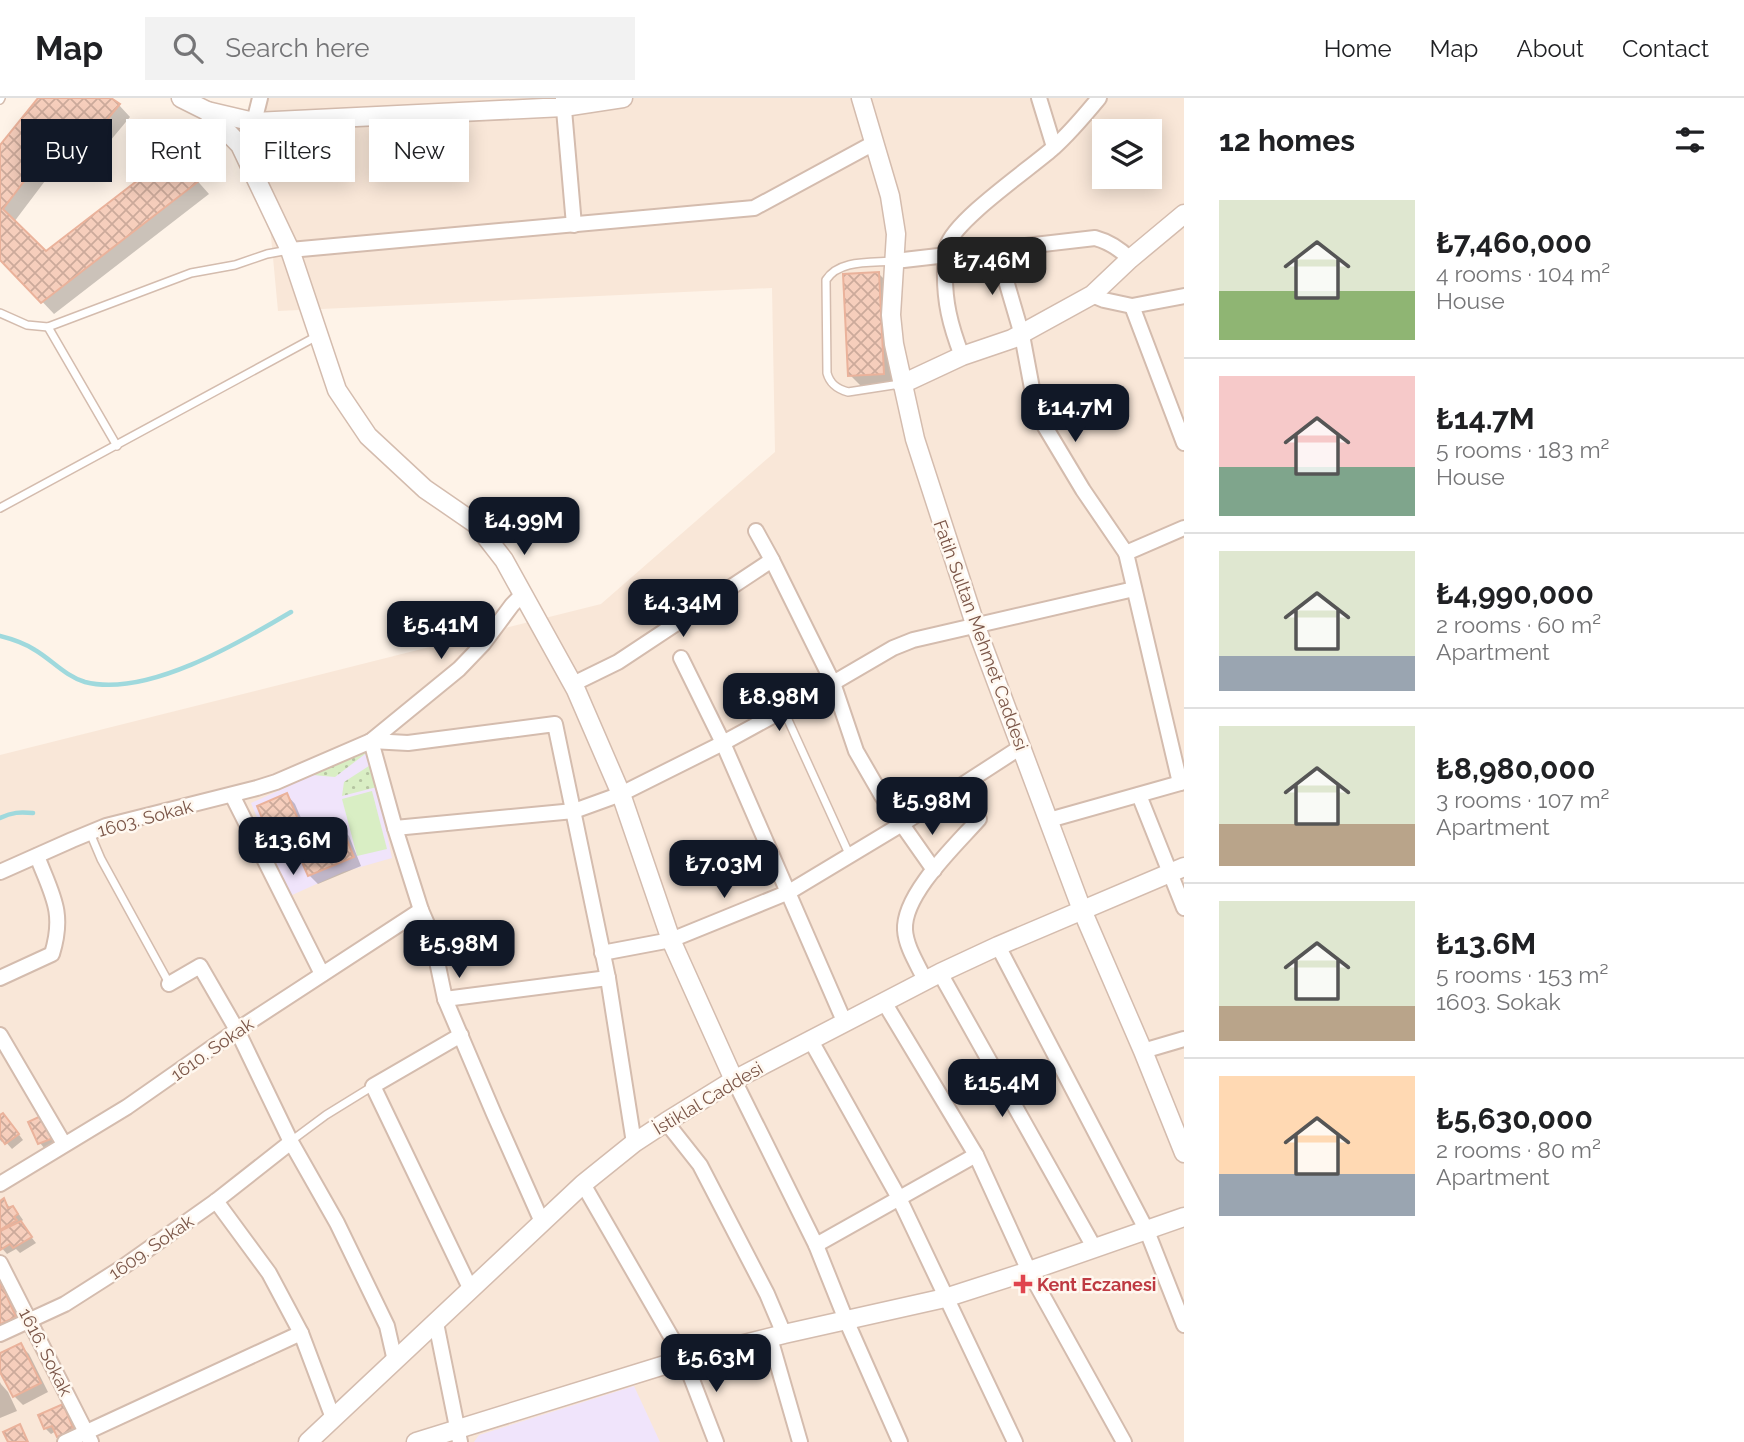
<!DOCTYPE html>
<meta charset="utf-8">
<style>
body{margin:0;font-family:Raleway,sans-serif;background:#f2f2f2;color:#202124;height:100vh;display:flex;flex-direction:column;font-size:26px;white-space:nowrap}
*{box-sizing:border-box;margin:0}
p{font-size:23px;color:#757577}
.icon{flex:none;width:38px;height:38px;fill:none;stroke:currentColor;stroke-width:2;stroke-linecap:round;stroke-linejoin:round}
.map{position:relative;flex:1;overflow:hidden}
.panel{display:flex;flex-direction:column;background:#fff;width:560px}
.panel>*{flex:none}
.top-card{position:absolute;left:21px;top:21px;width:665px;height:63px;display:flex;gap:14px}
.controls{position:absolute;left:1092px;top:21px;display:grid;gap:14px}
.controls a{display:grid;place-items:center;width:70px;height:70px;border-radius:0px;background:#fff;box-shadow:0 4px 18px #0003;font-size:35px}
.price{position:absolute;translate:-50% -60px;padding:0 16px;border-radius:14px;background:#111827;color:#fff;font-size:23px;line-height:46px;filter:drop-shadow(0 2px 4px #0008)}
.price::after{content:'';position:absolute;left:50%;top:42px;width:21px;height:16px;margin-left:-10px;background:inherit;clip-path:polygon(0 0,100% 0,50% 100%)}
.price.active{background:#222;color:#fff}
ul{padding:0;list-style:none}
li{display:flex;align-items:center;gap:21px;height:175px;padding:0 35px}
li+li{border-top:2px solid #e0e0e0}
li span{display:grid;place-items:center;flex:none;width:196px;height:140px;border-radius:0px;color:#555}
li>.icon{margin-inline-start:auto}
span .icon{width:84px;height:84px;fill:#fffc;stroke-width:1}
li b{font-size:30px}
h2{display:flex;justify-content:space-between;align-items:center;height:84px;padding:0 35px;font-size:30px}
.chip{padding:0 24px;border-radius:0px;background:#fff;box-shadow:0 4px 18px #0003;font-size:24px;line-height:63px}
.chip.active{background:#111827;color:#fff}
header{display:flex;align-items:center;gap:42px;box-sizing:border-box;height:98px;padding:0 35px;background:#fff;border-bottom:2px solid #e0e0e0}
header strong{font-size:33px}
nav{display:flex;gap:38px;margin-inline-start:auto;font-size:24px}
.search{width:490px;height:63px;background:#f2f2f2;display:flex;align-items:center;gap:18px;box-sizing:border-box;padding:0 24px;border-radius:0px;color:#757577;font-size:26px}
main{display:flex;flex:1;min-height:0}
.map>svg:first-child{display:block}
.residential{fill:#f9e7d8;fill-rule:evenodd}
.education{fill:#f0e4fb}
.grass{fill:url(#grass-dots)}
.pitch{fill:#d9eec4}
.shadow{fill:#0003}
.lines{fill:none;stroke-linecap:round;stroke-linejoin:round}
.stream{stroke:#9fd9dd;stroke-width:4.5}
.building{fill:url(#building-cross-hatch);stroke:#eab29b;stroke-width:2}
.service-casing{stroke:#d4bcae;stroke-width:10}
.minor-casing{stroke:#d4bcae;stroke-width:18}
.tertiary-casing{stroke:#d4bcae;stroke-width:21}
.service{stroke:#fff;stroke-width:7}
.minor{stroke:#fff;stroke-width:14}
.tertiary{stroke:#fff;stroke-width:18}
.health-dot{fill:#e0444e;stroke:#fff8f0;stroke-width:2.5}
.labels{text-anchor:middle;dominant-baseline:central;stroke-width:5;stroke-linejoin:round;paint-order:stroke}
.street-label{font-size:18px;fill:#7b5648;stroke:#fff8f0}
.health-label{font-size:18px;font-weight:bold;fill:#be3a42;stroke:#fff8f0;text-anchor:start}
</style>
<header>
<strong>Map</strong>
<div class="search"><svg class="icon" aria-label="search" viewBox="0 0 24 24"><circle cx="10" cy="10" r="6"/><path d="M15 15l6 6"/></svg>Search here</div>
<nav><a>Home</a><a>Map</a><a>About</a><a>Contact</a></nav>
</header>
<main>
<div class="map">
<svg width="1184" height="1344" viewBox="0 0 1184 1344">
<defs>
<pattern id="grass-dots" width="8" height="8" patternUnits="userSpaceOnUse" patternTransform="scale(1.75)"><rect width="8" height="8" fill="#d9eec4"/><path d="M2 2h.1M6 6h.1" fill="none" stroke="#b5c4a1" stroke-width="1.8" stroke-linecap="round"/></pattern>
<pattern id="building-cross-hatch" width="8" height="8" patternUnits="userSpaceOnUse" patternTransform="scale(1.75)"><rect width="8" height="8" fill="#f6cebc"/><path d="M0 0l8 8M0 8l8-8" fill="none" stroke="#ccaa9b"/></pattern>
</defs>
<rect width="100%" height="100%" fill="#fef3e8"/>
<path class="residential" d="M258,0H1184V1344H0V657L601,506L775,354L772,190L278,213ZM1104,33H1150V79H1104Z"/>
<g class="education">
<polygon points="368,646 392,760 343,774 290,798 251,705 313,677"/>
<polygon points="634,1288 660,1344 474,1344 479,1337"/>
</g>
<g class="grass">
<polygon points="368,646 369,653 335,679 313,677"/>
<polygon points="372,666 377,689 342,698 344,684"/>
</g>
<polygon class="pitch" points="372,693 387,751 357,758 342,701"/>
<g class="shadow">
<polygon points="40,0 108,0 119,7 130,19 105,49 82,34 14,124 45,155 185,69 209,96 54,216 0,159 0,49"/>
<polygon points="879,176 890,187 895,287 862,289 850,277"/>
<polygon points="287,697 295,706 310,741 340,729 349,738 361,768 318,786 309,777 299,752 285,758 276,750"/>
<polygon points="0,1019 8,1022 23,1042 12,1051 4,1042 2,1044 0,1042"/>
<polygon points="43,1019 60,1045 45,1051 40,1045"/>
<polygon points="4,1102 11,1111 12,1110 18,1115 23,1122 20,1125 36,1145 20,1155 16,1151 7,1156 0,1148 0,1105"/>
<polygon points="0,1185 8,1193 24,1228 0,1234"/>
<polygon points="20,1247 29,1256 48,1294 23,1307 14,1298 0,1270 0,1257"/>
<polygon points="0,1284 1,1286 8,1294 17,1313 0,1320"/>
<polygon points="63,1309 68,1314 78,1337 64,1344 56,1333 51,1336 45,1330"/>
</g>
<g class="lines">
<g class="stream">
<path d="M0,538C12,541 24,545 35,552C52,562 65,578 85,584C146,600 239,545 291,514"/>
<path d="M0,720C12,714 20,714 33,715"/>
</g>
</g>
<g class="building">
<polygon points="38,0 111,0 120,6 93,39 70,23 3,111 46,153 173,55 199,83 41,205 0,162 0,47"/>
<polygon points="879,174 884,276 848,278 843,176"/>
<polygon points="287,695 305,738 275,751 257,708"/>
<polygon points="341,727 354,759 308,778 294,746"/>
<polygon points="3,1015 19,1036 5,1046 0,1039 0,1017"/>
<polygon points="43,1017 56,1039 38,1046 28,1024"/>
<polygon points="4,1100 8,1110 13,1108 18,1116 14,1119 17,1122 0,1132 0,1103"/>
<polygon points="21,1123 32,1139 13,1150 10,1146 0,1152 0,1133"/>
<polygon points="0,1183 16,1219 0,1226"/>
<polygon points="21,1245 41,1285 13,1299 0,1274 0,1255"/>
<polygon points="63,1306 74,1332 57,1339 52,1328 44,1331 38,1317"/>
<polygon points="20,1326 28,1344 8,1344 3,1334"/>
</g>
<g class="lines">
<g class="service-casing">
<g id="service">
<polyline points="0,2 1,0"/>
<path d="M894,163C872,165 839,161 826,182L827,275C830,286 837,291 848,294L900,286"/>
<polyline points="0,215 27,227 48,229 191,175 235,167 267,156 289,152"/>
<polyline points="48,229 117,348"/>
<polyline points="0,410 319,237"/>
<polyline points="784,613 850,758"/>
<polyline points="90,735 101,761 169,885"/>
<polyline points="291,1043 326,1017 373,988"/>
</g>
</g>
<g class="minor-casing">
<g id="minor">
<polyline points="563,0 574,127"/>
<polyline points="1039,0 1054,49"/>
<polyline points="254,24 260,0"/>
<polyline points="290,152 754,110 874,45"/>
<polyline points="997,152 1022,237 1034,301 1044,327 1083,392 1126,455"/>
<path d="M895,163L1095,140C1110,144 1120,151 1130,161"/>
<polyline points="1092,197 1104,202 1132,208 1184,198"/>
<polyline points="1132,208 1184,345"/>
<path d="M962,258C950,227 944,203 945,170C945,163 945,155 947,148C955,122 1028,72 1052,51C1069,36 1085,17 1099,0"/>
<polyline points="756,433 772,462 833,585 856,653 882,698 934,772"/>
<polyline points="681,560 723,645 844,923"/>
<polyline points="573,586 618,564 772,462"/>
<polyline points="371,643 408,645 555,626 608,880 634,1045"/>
<polyline points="371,643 395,730 421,812 431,835 445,901 494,1016 542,1124"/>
<polyline points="1180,685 1126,455 1184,430"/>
<polyline points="232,697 322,876"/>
<polyline points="1139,697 1184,810"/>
<polyline points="1049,722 1184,684"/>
<polyline points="395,730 574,713 621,696 723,645 833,585 893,550 913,542 1134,491"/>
<polyline points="0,774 72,742 106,728 257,690 276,684 371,643 459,571 483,546 512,507 523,496"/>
<polyline points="998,848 1147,1133 1184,1227"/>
<polyline points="602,855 671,842 789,794 902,726 1021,649"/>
<polyline points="940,875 1095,1151"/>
<path d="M0,880L52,856C65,814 52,797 37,758"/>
<path d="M925,882C918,867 906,849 905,832C903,796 957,746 979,721"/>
<polyline points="169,886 200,868 237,932 291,1044 337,1125 387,1228 395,1263"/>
<polyline points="445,901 608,880"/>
<polyline points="884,904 976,1057 1029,1173 1124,1344"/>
<polyline points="0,937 64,1046"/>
<polyline points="461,937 373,988 471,1192"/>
<polyline points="810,941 899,1100 1015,1344"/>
<polyline points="1143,953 1184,941"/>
<polyline points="734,982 816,1147 846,1222 900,1344"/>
<polyline points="666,1024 700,1067 767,1196 784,1236"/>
<polyline points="0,1086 127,1009 237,932 421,812"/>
<polyline points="583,1086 684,1261 716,1344"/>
<polyline points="216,1103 269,1175 301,1235 333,1320"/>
<polyline points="816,1147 976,1057"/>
<polyline points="0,1165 91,1344"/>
<polyline points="436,1225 460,1344"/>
<polyline points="0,1236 65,1206 123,1169 216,1103 291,1044"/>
<polyline points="770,1240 800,1344"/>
<polyline points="65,1344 301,1235"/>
</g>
</g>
<g class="tertiary-casing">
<g id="tertiary">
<polyline points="181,0 207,13 254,24 564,9 623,0"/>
<polyline points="861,0 890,98 896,136 891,217 894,246 915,341 976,529 1082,812 1143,953 1184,1055"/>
<polyline points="207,13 240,47 290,152 337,292 368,338 425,391 476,426 504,462 576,592 621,696 671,842 734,982"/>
<polyline points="902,286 962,258 1012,241 1092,197 1130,161 1184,116"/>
<polyline points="308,1344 583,1086 634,1045 666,1024 734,982 940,875 998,848 1184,769"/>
<polyline points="416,1344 684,1261 784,1236 945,1200 1029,1173 1184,1119"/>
</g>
</g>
<use href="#service" class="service"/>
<use href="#minor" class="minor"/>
<use href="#tertiary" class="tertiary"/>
</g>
<path class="health-dot" d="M1019.5 1175.5h7v7h7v7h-7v7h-7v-7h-7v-7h7z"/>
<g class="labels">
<g class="street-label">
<text transform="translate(981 537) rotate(70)">Fatih Sultan Mehmet Caddesi</text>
<text transform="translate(145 720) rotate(-15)">1603. Sokak</text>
<text transform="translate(212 951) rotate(-35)">1610. Sokak</text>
<text transform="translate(708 1000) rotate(-31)">İstiklal Caddesi</text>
<text transform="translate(151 1149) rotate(-35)">1609. Sokak</text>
<text transform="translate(46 1254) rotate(63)">1616. Sokak</text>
</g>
<g class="health-label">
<text x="1037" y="1186">Kent Eczanesi</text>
</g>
</g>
</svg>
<div class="controls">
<a><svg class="icon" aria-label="layers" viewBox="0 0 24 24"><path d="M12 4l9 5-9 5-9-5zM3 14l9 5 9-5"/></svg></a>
</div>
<b class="price active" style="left:992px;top:199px">₺7.46M</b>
<b class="price" style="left:1075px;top:346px">₺14.7M</b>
<b class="price" style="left:524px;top:459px">₺4.99M</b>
<b class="price" style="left:683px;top:541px">₺4.34M</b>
<b class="price" style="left:441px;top:563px">₺5.41M</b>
<b class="price" style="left:779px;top:635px">₺8.98M</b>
<b class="price" style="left:932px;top:739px">₺5.98M</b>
<b class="price" style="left:293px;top:779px">₺13.6M</b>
<b class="price" style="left:724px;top:802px">₺7.03M</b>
<b class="price" style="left:459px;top:882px">₺5.98M</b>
<b class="price" style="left:1002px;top:1021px">₺15.4M</b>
<b class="price" style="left:716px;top:1296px">₺5.63M</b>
<div class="top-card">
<a class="chip active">Buy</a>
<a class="chip">Rent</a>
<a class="chip">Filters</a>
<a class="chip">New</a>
</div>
</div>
<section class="panel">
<h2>12 homes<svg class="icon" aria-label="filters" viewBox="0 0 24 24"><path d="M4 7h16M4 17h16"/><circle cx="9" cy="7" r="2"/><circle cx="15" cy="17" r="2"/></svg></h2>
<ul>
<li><span style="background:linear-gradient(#dfe7d0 65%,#8fb573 0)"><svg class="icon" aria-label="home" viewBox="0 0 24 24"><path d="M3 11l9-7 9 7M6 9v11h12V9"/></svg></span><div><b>₺7,460,000</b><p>4 rooms · 104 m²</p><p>House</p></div></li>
<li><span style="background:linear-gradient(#f6c9c9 65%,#7fa58c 0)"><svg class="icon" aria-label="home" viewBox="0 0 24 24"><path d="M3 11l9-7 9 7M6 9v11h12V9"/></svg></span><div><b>₺14.7M</b><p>5 rooms · 183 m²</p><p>House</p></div></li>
<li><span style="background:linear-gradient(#dfe7d0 75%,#9aa5b1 0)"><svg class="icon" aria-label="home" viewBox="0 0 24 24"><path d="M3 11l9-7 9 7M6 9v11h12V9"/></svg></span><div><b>₺4,990,000</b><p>2 rooms · 60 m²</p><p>Apartment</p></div></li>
<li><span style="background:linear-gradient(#dfe7d0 70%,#b9a48a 0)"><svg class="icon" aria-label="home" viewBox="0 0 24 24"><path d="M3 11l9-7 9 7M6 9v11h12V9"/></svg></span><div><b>₺8,980,000</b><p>3 rooms · 107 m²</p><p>Apartment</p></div></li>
<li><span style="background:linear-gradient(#dfe7d0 75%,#b9a48a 0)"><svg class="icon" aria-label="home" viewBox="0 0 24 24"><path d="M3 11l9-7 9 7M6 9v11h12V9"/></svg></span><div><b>₺13.6M</b><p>5 rooms · 153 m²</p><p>1603. Sokak</p></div></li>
<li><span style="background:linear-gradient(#ffd9b3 70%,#9aa5b1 0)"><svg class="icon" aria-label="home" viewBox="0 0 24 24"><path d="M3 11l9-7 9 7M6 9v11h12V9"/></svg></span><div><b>₺5,630,000</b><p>2 rooms · 80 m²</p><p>Apartment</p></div></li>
</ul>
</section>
</main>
